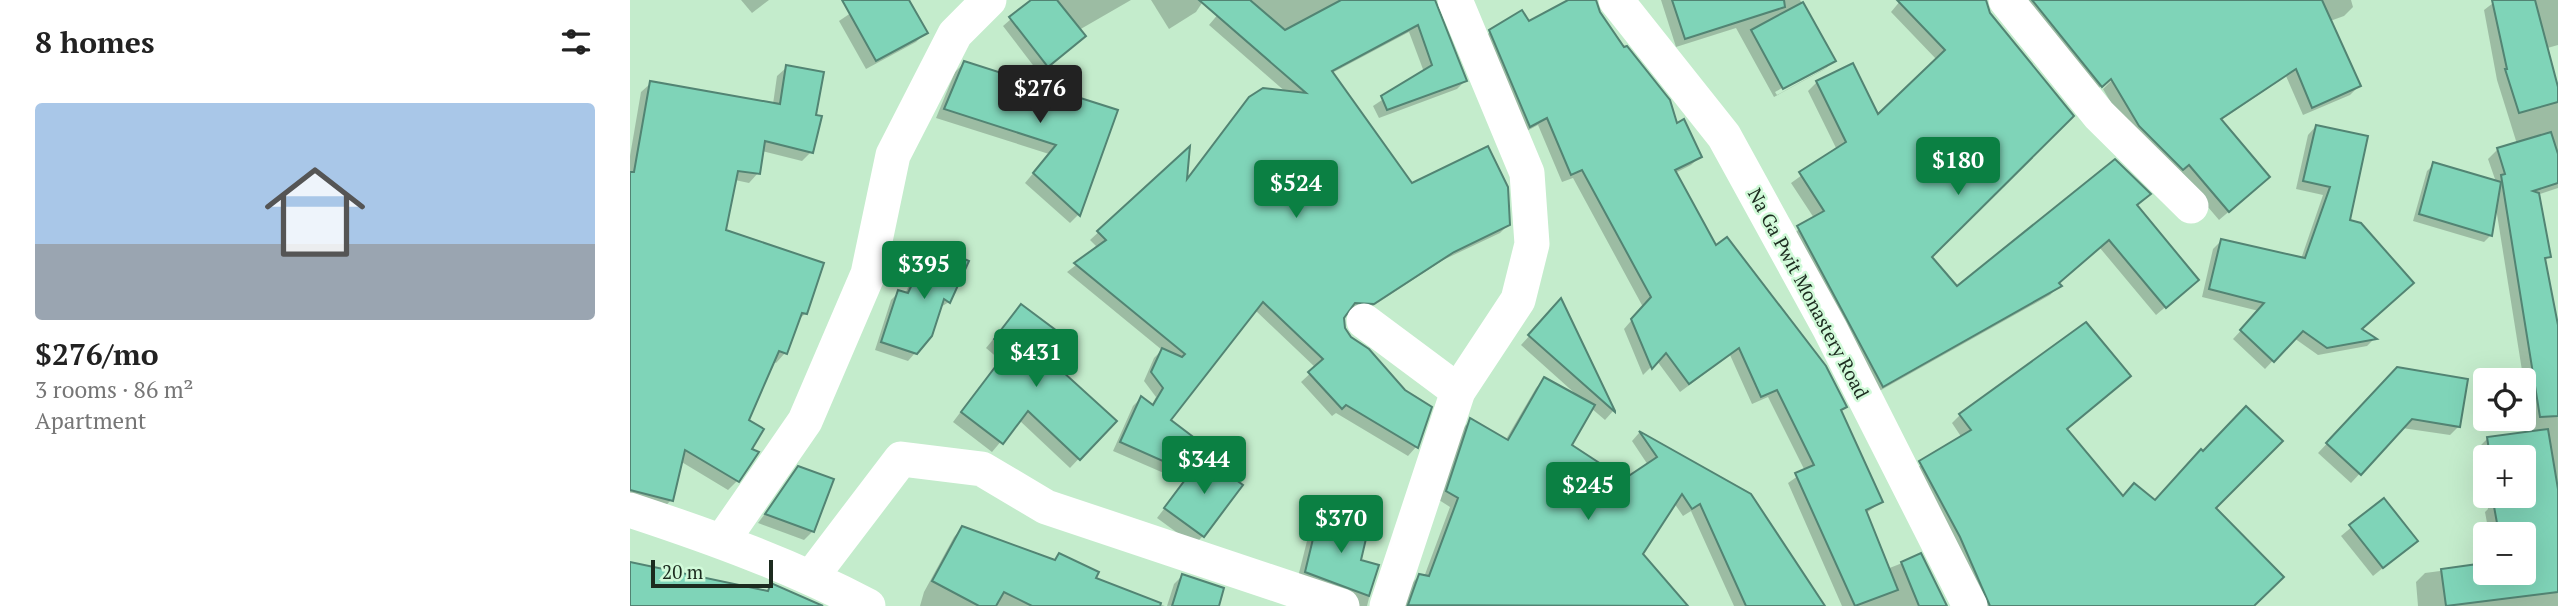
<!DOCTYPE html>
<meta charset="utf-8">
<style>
body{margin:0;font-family:"PT Serif",serif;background:#f6f6f6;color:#222;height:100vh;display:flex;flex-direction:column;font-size:26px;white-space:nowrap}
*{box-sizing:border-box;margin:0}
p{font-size:23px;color:#767676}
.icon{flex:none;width:38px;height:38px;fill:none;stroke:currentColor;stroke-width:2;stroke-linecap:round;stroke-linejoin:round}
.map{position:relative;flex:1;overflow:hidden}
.drawer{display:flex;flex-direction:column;background:#fff;width:630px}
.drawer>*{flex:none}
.controls{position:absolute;left:1843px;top:368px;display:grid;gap:14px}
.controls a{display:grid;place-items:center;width:63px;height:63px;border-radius:7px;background:#fff;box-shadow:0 7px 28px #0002;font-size:35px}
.scale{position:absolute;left:21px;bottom:18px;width:122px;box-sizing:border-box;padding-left:7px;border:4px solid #1c2b1f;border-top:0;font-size:19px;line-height:24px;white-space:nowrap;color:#1c2b1f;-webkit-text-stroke:5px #d1fad9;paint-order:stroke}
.price{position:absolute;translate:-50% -60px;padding:0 16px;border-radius:7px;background:#0b8043;color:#fff;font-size:23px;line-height:46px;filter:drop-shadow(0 2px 4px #0008)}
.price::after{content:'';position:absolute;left:50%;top:42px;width:21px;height:16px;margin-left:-10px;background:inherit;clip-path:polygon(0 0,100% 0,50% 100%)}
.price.active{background:#222;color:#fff}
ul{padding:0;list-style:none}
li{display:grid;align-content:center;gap:14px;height:371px;padding:0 35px}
li span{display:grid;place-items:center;height:217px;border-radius:7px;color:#555}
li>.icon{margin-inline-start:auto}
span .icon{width:126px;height:126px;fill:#fffc;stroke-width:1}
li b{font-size:30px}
h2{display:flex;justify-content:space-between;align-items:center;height:84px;padding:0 35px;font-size:30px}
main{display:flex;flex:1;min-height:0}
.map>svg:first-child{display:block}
.shadow{fill:#0003;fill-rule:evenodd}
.building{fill:#7fd4b8;stroke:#528473;stroke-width:2}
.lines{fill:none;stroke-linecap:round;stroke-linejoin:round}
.street{stroke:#fff;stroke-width:35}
.labels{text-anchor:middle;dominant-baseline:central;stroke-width:5;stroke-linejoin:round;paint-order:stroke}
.street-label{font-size:19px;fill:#1c2b1f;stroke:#d1fad9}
</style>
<main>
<section class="drawer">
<h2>8 homes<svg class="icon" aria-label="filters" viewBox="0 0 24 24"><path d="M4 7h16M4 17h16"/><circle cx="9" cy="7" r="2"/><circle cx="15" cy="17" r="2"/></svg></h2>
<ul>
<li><span style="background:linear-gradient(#a9c7e8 65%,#9aa5b1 0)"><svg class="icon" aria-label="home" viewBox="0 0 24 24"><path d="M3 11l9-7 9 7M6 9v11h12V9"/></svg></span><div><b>$276/mo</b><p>3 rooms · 86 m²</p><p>Apartment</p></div></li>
</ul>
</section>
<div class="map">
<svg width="1928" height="606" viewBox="0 0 1928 606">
<rect width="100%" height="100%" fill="#c4eccc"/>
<g class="shadow">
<polygon points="111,0 139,0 122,13"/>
<polygon points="240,0 277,0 295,33 286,42 236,69 209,21"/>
<polygon points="403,0 501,0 449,30 446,43 409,73 373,26"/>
<polygon points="521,0 574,0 566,12 539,29"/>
<polygon points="600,0 799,0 835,81 827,89 749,118 743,106 794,72 779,32 702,73 781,185 879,224 870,233 813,260 734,312 716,310 714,329 720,338 773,391 799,408 786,447 778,456 706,413 702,416 671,382 686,368 625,310 539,420 551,469 543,477 483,451 503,406 511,398 521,406 526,397 514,381 524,358 532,350 437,272 468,248 460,240 558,150 555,182 620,98 657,93 579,25"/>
<polygon points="942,0 963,0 968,13 1070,157 1061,165 1045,173 1086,248 1215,407 1210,412 1251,502 1235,514 1257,569 1290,556 1315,606 1212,606 1158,483 1175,471 1138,397 1122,404 1100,355 1050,392 1027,361 1013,375 994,329 1013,307 943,178 932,182 908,125 891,134 852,40 860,32 898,24"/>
<path d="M1031,0H1170L1204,60L1195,69L1144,97L1106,28L1046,47ZM1196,64V68L1147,95L1145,92Z"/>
<polygon points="1271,0 1355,0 1299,257 1327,288 1518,194 1506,206 1557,289 1526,315 1470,248 1427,284 1429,286 1420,295 1244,394 1159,237 1184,218 1161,183 1207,150 1178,91 1187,82 1248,117 1307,60 1261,12"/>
<polygon points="1386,0 1721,0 1723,7 1714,16 1700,21 1729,86 1720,95 1673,115 1656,76 1590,121 1629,186 1589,220 1549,173 1500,135 1473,89 1488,74 1486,71 1462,95"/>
<polygon points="1867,0 1928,0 1928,45 1914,49 1928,93 1928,188 1907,195 1919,256 1914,262 1928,331 1928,606 1788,606 1786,582 1795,573 1855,565 1855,572 1894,572 1894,534 1859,534 1855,512 1858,509 1856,495 1894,495 1894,457 1855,457 1855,488 1849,447 1858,438 1902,433 1866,208 1861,235 1854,242 1783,221 1797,171 1804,164 1866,182 1858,159 1867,150 1887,144 1867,80 1854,10"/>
<polygon points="334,63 486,111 448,215 440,223 395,183 419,154 306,118 325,72"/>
<polygon points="157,67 184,116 181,152 172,161 132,151 128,173 119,183 105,180 94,231 176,313 166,322 155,353 146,363 142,361 117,421 119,450 107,481 98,490 50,461 41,500 32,510 0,502 0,156 11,92 21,83 143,104 147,76"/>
<polygon points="1686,126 1718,221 1730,330 1744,339 1737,346 1688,355 1664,338 1635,369 1603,339 1629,311 1572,297 1583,249 1591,241 1671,259 1693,195 1666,189 1678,135"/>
<polygon points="301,246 337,262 319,302 309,308 285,353 278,361 245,350 261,300 269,292 275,294 293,254"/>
<polygon points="931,301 983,411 975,420 961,408 939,446 994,481 1018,465 1002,441 1009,433 1119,495 1193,606 1104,606 1061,511 1053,516 1044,503 1011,554 1056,606 774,606 781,584 789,576 794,577 820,507 809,500 832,429 841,420 875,441 906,388 914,379 949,397 891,345"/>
<polygon points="391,306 420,362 484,421 440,468 389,420 362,452 323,422 370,360 356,348"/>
<polygon points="1758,379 1829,426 1820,435 1772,428 1721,483 1688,453"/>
<polygon points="1330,415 1436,430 1492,497 1584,508 1622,606 1350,606 1282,471 1332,438 1322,423"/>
<polygon points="573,458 573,536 564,545 527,518"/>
<polygon points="169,468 183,531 174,540 128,523"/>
<polygon points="1754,500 1786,541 1743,576 1711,536"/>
<polygon points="689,516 729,562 747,566 737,606 721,606 667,581 681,525"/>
<polygon points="332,528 423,561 429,555 463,579 535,606 290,606 294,592 324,537"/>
<polygon points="552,576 587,606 537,606 544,584"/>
</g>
<g class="building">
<polygon points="212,0 279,0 298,33 246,61"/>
<polygon points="401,0 427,0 456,36 418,67 379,17"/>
<polygon points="569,0 620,0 655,30 711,0 805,0 837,81 757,110 751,96 802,65 788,25 702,71 782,183 858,146 878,187 880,225 824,252 744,304 725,303 714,318 715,328 721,337 739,349 775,390 802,407 788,448 716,405 712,409 678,372 693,359 633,302 541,420 566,439 553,470 490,442 511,396 523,405 533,388 521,372 532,348 552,357 555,354 444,263 476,240 467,231 560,146 557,179 619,97 633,88 676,93"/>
<polygon points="938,0 966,0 970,12 994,47 997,46 1040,100 1047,123 1054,119 1072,157 1045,170 1086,245 1097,237 1196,366 1217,407 1211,410 1253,502 1236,510 1268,590 1225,606 1165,473 1184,465 1147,390 1131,397 1109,348 1059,384 1036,353 1022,369 1001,319 1021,297 952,170 941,175 917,118 900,127 859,30 892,10 899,21"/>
<polygon points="1042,0 1154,0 1155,7 1055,39"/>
<polygon points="1267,0 1356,0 1360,13 1444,116 1302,257 1327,286 1485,159 1521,194 1507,205 1569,280 1536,308 1479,240 1429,283 1432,286 1253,387 1167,226 1194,211 1169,172 1216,142 1186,81 1223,63 1248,114 1315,50"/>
<polygon points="1402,0 1692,0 1731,86 1682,108 1666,69 1591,119 1640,177 1599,212 1559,165 1553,170 1509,126 1481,79 1472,87"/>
<polygon points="1862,0 1905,0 1928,87 1928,102 1889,113 1875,69 1877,69"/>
<polygon points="1173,2 1206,61 1153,89 1121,30"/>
<polygon points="334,61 488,110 450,216 403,173 426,145 314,109"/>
<polygon points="156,65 194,72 186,115 192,116 183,153 135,141 130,174 108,171 96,230 194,263 177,314 172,313 157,354 149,351 119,420 134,429 122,449 129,452 109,482 55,450 43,501 0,490 0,172 4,172 20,81 150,104"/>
<polygon points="1686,125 1738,136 1720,220 1731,223 1784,283 1732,329 1747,339 1697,348 1673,331 1644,362 1610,330 1634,303 1579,289 1591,239 1675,258 1700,187 1673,181"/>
<polygon points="1921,132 1928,154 1928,183 1903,191 1909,193 1921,257 1915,258 1928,325 1928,416 1910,417 1871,175 1875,174 1867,148"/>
<polygon points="1803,162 1871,182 1862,236 1789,214"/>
<polygon points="301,244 339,261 320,303 314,299 302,336 287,354 251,342 268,290 278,293"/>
<polygon points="931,298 985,411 985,412 898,335"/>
<polygon points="391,304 439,340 422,362 487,421 450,460 398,411 373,444 331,412 378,350 364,339"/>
<polygon points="1456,322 1501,376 1437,429 1493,496 1504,483 1525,500 1571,449 1573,451 1616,406 1653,441 1586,508 1654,577 1624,606 1360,606 1330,537 1289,461 1341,430 1329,414"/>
<polygon points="1767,367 1838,379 1830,427 1782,419 1731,475 1696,443"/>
<polygon points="914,377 965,405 942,445 994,479 1027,457 1009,431 1121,494 1195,606 1116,606 1070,504 1062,509 1052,494 1013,554 1058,606 778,605 789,574 799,576 828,498 816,491 840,418 878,440"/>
<polygon points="1918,429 1928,489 1928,592 1816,606 1811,569 1855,563 1855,572 1894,572 1894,534 1869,534 1863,501 1866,501 1866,495 1894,495 1894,457 1860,457 1857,437"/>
<polygon points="573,456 613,485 574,537 534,508"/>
<polygon points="168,466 204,479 184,532 135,514"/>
<polygon points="1754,498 1788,541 1753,568 1719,525"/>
<polygon points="689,514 739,526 731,560 749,565 739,596 675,572"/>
<polygon points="332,526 425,560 429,553 469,572 466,578 531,603 530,606 402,606 374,592 366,606 349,606 302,581"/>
<polygon points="1291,553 1317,606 1289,606 1271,562"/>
<polygon points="0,562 138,591 141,583 193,606 0,606"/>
<polygon points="552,574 594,588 589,606 542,606"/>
</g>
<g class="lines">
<g class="street">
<polyline points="986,0 1094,136 1200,329 1340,606"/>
<polyline points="1376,0 1469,115 1561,206"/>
<polyline points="734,321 828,391"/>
<path d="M0,510C82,537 162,566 238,606"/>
<polyline points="92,541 175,421 238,274 263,155 325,34 359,0"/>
<polyline points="182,576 271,459 352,469 416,507 712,606"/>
<polyline points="757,606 828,391 888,300 902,244 897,173 825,0"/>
</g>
</g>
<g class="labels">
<g class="street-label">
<text transform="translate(1179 293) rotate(62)">Na Ga Pwit Monastery Road</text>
</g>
</g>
</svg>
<div class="controls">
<a><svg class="icon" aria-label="locate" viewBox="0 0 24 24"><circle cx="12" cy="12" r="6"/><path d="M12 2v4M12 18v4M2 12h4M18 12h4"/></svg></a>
<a>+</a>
<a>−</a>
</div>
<div class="scale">20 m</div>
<b class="price active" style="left:410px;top:125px">$276</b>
<b class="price" style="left:1328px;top:197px">$180</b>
<b class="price" style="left:666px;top:220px">$524</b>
<b class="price" style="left:294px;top:301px">$395</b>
<b class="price" style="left:406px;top:389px">$431</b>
<b class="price" style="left:574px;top:496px">$344</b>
<b class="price" style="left:958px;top:522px">$245</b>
<b class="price" style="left:711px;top:555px">$370</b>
</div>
</main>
